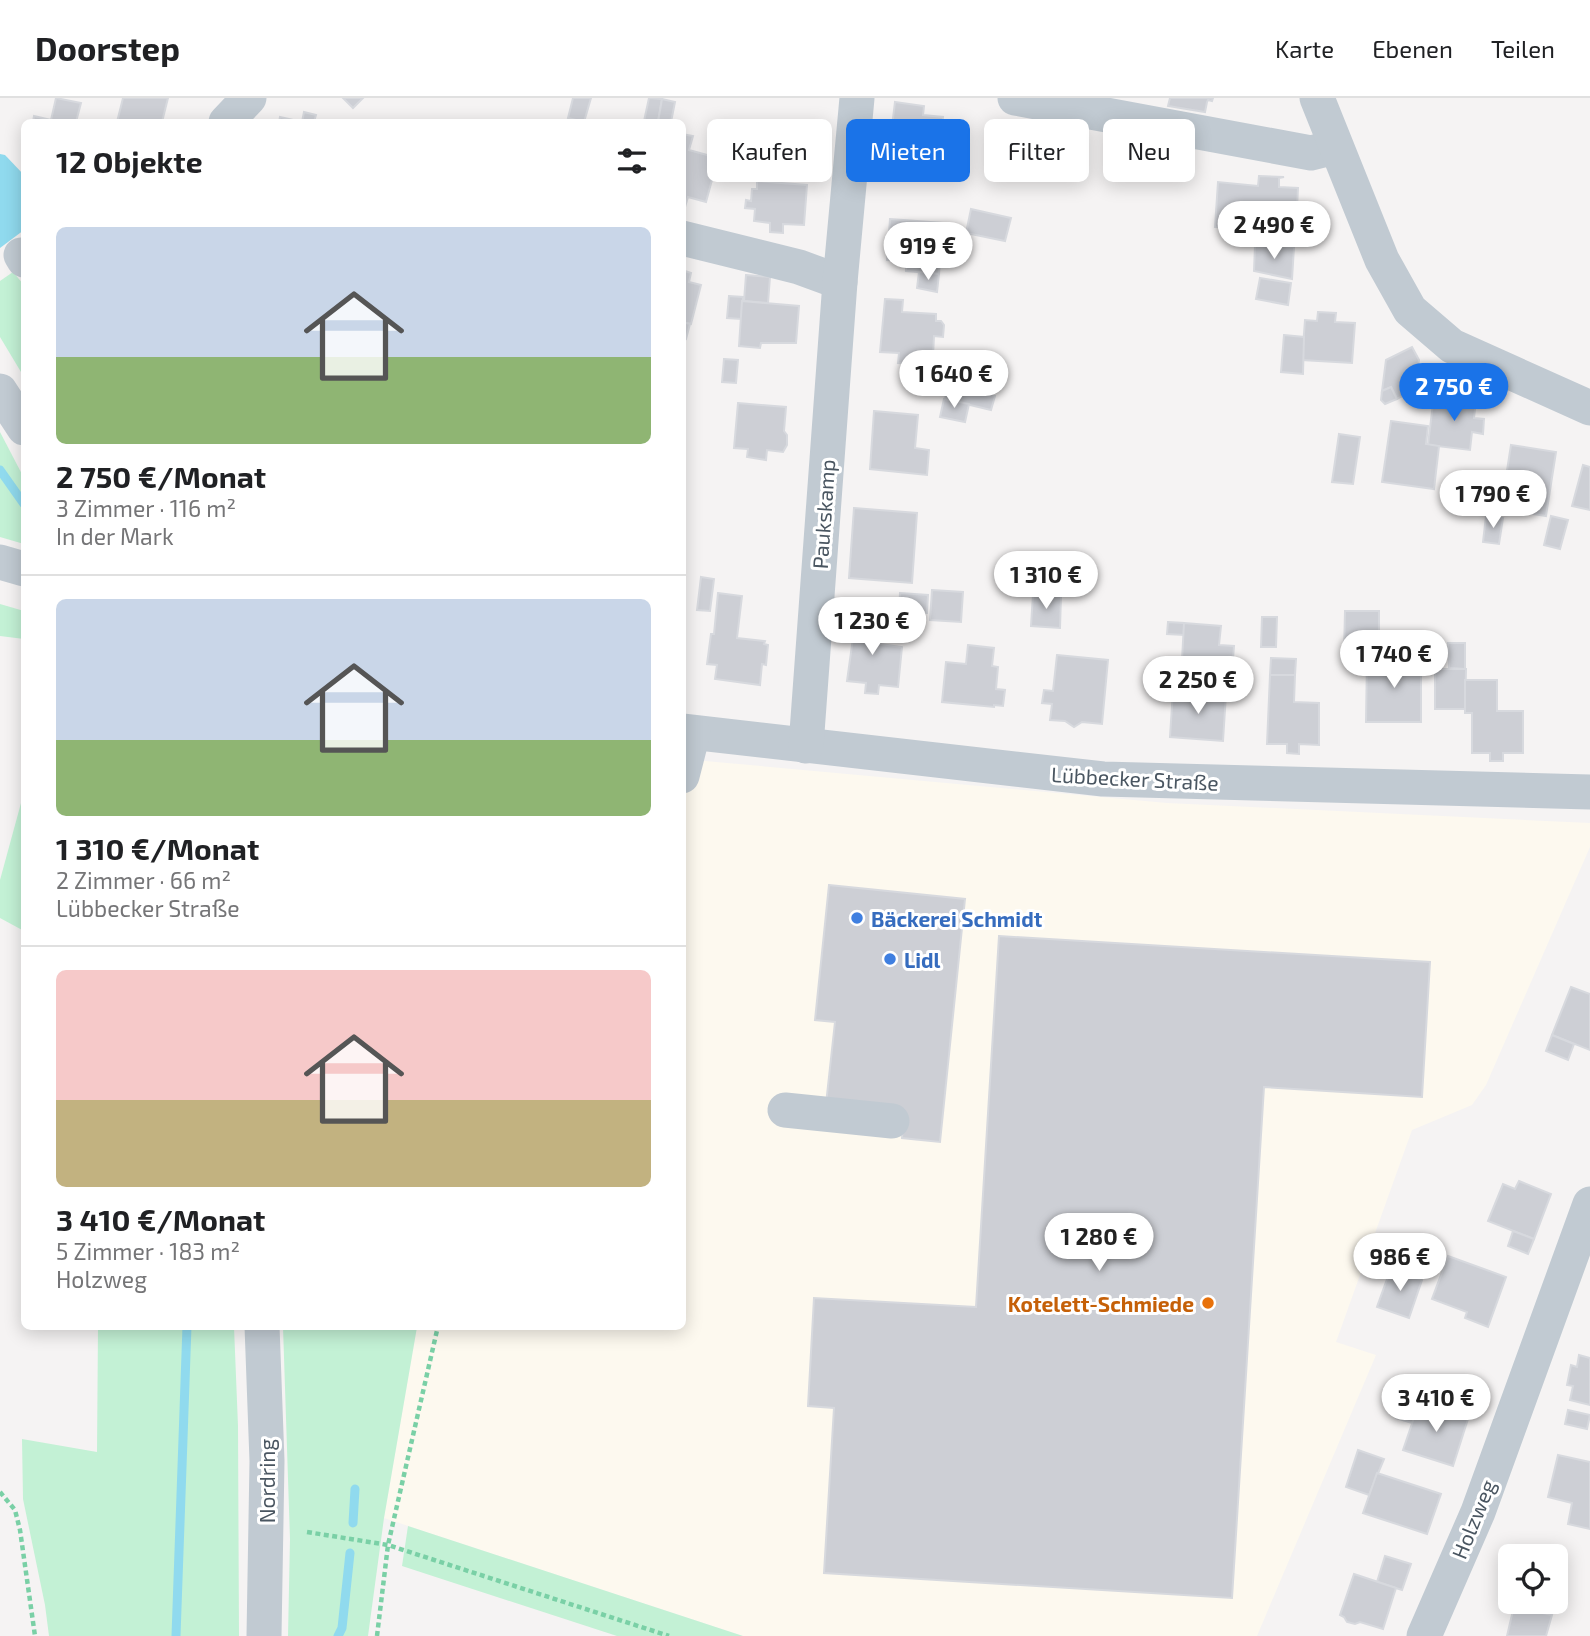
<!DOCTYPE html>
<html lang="de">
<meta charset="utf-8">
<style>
body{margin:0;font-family:"Exo 2",sans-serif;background:#f2f2f2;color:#202124;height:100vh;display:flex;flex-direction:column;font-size:26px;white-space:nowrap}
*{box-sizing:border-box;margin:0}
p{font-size:23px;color:#757577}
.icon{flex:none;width:38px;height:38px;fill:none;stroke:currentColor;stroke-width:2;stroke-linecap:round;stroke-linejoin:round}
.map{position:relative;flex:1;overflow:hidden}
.sheet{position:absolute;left:21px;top:21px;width:665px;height:1211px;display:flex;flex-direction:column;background:#fff;border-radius:10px;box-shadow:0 4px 18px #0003}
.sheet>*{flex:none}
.banner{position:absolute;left:707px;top:21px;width:665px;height:63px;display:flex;gap:14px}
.fabs{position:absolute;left:1498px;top:1446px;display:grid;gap:14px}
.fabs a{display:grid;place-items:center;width:70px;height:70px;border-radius:10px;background:#fff;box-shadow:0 4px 18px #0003;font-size:35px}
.price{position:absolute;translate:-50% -60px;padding:0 16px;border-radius:24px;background:#fff;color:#222;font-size:23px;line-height:46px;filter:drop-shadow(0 2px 4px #0008)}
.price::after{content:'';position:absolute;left:50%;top:42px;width:21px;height:16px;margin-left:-10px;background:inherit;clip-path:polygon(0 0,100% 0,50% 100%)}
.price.active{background:#1a73e8;color:#fff}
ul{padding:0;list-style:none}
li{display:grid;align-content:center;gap:14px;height:371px;padding:0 35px}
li+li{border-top:2px solid #e0e0e0}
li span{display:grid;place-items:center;height:217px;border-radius:10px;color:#555}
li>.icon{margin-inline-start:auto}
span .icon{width:126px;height:126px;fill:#fffc;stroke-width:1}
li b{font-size:30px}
h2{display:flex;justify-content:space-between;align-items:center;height:84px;padding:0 35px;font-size:30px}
.pill{padding:0 24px;border-radius:10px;background:#fff;box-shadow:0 4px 18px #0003;font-size:24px;line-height:63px}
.pill.active{background:#1a73e8;color:#fff}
header{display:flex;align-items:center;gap:42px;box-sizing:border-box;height:98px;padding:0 35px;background:#fff;border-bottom:2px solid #e0e0e0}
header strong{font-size:33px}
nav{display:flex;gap:38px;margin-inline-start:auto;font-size:24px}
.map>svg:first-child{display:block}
.commercial{fill:#fdf9ef}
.green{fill:#c3f1d5}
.water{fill:#90daee}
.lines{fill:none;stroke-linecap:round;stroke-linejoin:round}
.stream{stroke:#90daee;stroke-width:9}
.building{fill:#cdcfd5;stroke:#d7d9de;stroke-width:2}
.path{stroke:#7ad0a6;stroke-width:4.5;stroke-dasharray:5 3.5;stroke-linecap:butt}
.minor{stroke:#c1cad2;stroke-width:35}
.shop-dot{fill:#3f7fe0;stroke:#fff;stroke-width:2.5}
.food-dot{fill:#e8710a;stroke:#fff;stroke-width:2.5}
.labels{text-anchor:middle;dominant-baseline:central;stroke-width:6;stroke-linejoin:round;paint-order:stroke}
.street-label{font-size:21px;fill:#4a5661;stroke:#fff}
.shop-label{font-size:21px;font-weight:bold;fill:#366cbe;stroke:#fff;text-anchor:start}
.food-label{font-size:21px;font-weight:bold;fill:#c56008;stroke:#fff;text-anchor:end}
</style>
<header>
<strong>Doorstep</strong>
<nav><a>Karte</a><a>Ebenen</a><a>Teilen</a></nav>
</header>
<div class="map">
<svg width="1590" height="1538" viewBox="0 0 1590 1538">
<rect width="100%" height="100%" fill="#f5f3f3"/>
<polygon class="commercial" points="683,661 1167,705 1590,725 1590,749 1486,987 1472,1007 1412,1032 1336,1244 1376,1257 1257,1538 743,1538 384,1420 417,1229 682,1228"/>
<g class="green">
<polygon points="13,174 24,187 24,279 0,239 0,183"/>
<polygon points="0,334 24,380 24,446 0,439"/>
<polygon points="0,506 24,513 24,541 0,538"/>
<polygon points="24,694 24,833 0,820 0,782"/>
<polygon points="98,1229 234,1229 238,1328 239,1538 49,1538 45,1507 23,1401 22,1341 97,1354"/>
<polygon points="283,1229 417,1229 384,1420 368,1538 288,1538 290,1441"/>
<polygon points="408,1428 743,1538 617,1538 402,1468"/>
</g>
<polygon class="water" points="0,56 5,57 24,77 24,132 0,150"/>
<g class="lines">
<g class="stream">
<polyline points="0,372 24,406"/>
<polyline points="353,1425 355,1391"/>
<polyline points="176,1538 187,1228"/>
<polyline points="338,1538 342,1530 350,1455"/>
</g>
</g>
<g class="building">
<polygon points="56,0 81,5 76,24 33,24 34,18 51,22"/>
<polygon points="123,0 168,0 162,24 117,24"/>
<polygon points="343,0 363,0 353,10"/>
<polygon points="573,0 591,0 584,24 568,20"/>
<polygon points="649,0 662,1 658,24 644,23"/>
<polygon points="1170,0 1213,0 1212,3 1208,2 1207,4 1205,14 1168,8"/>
<polygon points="662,1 675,4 671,24 658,24"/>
<polygon points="895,4 924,8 923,17 943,19 941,41 953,43 951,62 957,62 955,78 906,72 909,57 889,54"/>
<polygon points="304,14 316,17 314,24 279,24 280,19 302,24"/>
<polygon points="682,36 693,38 689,52 718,60 706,104 688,99 685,109 682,108"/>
<polygon points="791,45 815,47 813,73 789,71"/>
<polygon points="744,54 760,55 758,75 743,74"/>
<polygon points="1259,78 1284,79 1279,80 1279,89 1298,90 1296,131 1215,129 1218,84 1258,88"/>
<polygon points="757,83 807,87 804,127 783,126 783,135 770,134 770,125 754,123 755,111 745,110 746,102 751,103 752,91 757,91"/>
<polygon points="971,111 1011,120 1005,143 966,135"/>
<polygon points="890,121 943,125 939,176 906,173 906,163 887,162"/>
<polygon points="1255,147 1294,149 1292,181 1254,173"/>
<polygon points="682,172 691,175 689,184 701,187 691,226 682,224"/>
<polygon points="919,174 939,176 937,194 917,190"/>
<polygon points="746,177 770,179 768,205 744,203"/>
<polygon points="1260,180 1291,185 1288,207 1256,201"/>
<polygon points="729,198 743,199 741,221 727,220"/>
<polygon points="885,201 903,202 902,214 936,216 936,223 941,223 944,227 943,239 934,238 933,258 913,256 912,266 898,265 899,255 880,254"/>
<polygon points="742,203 799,208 796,245 761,245 760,250 739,248"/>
<polygon points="1318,214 1336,215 1335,224 1355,225 1352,265 1302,262 1305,222 1317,223"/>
<polygon points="682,224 690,226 686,241 682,240"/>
<polygon points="1284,237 1304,239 1303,276 1281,274"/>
<polygon points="1412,249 1419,262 1414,292 1397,301 1391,289 1382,293 1386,262"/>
<polygon points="724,261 738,262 736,285 722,284"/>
<polygon points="948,287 995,298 991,312 945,301"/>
<polygon points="1391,289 1397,301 1385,306 1381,302 1382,293"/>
<polygon points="1434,297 1476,302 1474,320 1484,321 1483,336 1472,334 1470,352 1428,347"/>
<polygon points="944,301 969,306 965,324 940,319"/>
<polygon points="738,305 786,309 784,333 787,337 787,347 783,354 767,352 766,362 747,359 748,351 734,350"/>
<polygon points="874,313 918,317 915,350 929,352 927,377 870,371"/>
<polygon points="1391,323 1428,328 1426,346 1439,348 1434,391 1382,384"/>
<polygon points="1339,336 1360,339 1353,386 1332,384"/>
<polygon points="1511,347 1556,354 1546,418 1501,411"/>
<polygon points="1583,367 1590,369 1590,412 1572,408"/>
<polygon points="854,410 917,415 912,485 849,480"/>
<polygon points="1486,418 1503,420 1499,446 1483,444"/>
<polygon points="1551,418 1568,422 1560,451 1544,447"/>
<polygon points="701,479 714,481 710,513 697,512"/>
<polygon points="932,492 963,494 961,524 930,522"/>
<polygon points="718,495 742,498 737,540 765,543 764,546 768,547 766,567 762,566 760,587 715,581 717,567 707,566 711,536 714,536"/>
<polygon points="900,495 928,497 927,515 899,513"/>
<polygon points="1033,496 1061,498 1060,530 1031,528"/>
<polygon points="857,511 876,513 873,545 902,549 898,589 879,587 878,596 865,595 866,585 847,583"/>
<polygon points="1345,513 1379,513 1379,554 1344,554"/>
<polygon points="1262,519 1277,519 1276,549 1261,549"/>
<polygon points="1168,524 1184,525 1184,537 1167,536"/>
<polygon points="1184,525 1221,528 1219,547 1234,548 1232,574 1196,571 1196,563 1182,562"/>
<polygon points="1448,545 1465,545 1465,571 1449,570"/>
<polygon points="968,547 994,550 992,568 998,569 996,591 1005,592 1003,608 994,607 994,609 942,604 946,564 966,566"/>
<polygon points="1057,557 1108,562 1102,626 1082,624 1074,629 1065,623 1050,622 1052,606 1042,605 1044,592 1053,593"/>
<polygon points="1271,560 1296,561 1295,577 1270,577"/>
<polygon points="1367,560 1421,561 1421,624 1366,624"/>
<polygon points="1435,571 1466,571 1465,611 1435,611"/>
<polygon points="1197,572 1225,573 1223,595 1196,594"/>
<polygon points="1270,577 1295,577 1294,604 1319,605 1319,647 1299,646 1299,656 1287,655 1287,646 1267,646"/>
<polygon points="1465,582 1497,582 1497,613 1523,613 1523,655 1503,655 1503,663 1490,663 1490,655 1472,655 1472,615 1465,615"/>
<polygon points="1173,592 1226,596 1223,643 1170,639"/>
<polygon points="829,787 965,801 940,1044 902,1040 904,1014 826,1006 835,924 815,922"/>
<polygon points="999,838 1430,864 1422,999 1264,989 1232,1500 824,1475 834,1310 808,1308 814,1200 976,1209"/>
<polygon points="1571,889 1590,896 1590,952 1552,937"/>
<polygon points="1552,937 1574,946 1568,962 1546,953"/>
<polygon points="1519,1083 1551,1096 1534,1141 1488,1123 1503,1086 1515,1091"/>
<polygon points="1513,1133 1534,1141 1528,1156 1508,1148"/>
<polygon points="1448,1158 1506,1179 1488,1229 1465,1220 1467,1214 1432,1201"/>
<polygon points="1391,1170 1422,1182 1409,1220 1377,1209"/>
<polygon points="1579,1257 1590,1260 1590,1307 1570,1302 1573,1288 1567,1287 1571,1267 1577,1269"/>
<polygon points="1404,1294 1422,1300 1412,1325 1396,1320"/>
<polygon points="1419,1305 1436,1311 1439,1305 1456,1311 1454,1317 1468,1321 1453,1368 1403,1352"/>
<polygon points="1568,1312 1590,1317 1587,1331 1565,1326"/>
<polygon points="1358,1352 1384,1361 1369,1397 1346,1389"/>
<polygon points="1558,1357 1590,1364 1590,1431 1568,1426 1572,1405 1548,1399"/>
<polygon points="1377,1375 1441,1396 1427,1436 1363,1415"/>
<polygon points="1385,1458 1411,1466 1402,1492 1377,1484"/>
<polygon points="1354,1476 1396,1490 1383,1531 1360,1524 1355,1526 1347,1524 1344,1519 1340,1517"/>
<polygon points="1523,1503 1536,1504 1533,1513 1552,1517 1546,1538 1507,1538 1514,1508 1522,1510"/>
</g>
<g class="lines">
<g class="path">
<polyline points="0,1394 15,1412 20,1432 35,1538"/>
<polyline points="307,1434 388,1447 669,1538"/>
<polyline points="377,1538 388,1447 438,1228"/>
</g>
<g class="minor">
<polyline points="1015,0 1311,55 1335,49"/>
<polyline points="1317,0 1382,162 1410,212 1452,248 1590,310"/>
<polyline points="226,24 249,0"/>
<polyline points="682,140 799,169 840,184"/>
<polyline points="21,157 24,162"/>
<polyline points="0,293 24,330"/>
<polyline points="0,464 24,471"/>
<polyline points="682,633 1103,681 1590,694"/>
<polyline points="806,648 840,184 857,0"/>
<polyline points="682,678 693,635"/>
<polyline points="785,1012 892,1023"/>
<polyline points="262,1228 267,1363 264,1538"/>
<polyline points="1424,1538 1478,1414 1590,1106"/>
</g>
</g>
<g class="shop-dot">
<circle cx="857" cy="820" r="7"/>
<circle cx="890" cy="861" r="7"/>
</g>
<circle class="food-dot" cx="1208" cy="1205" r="7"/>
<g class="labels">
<g class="street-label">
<text transform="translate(823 416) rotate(-86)">Paukskamp</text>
<text transform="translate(1135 680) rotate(3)">Lübbecker Straße</text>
<text transform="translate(266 1383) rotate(-90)">Nordring</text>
<text transform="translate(1473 1421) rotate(-68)">Holzweg</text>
</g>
<g class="shop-label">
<text x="871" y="820">Bäckerei Schmidt</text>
<text x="904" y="861">Lidl</text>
</g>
<g class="food-label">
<text x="1194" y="1205">Kotelett-Schmiede</text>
</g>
</g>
</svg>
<div class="fabs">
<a><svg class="icon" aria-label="locate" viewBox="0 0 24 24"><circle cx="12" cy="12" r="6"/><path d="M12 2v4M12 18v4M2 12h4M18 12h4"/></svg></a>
</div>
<b class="price" style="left:1274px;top:163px">2 490 €</b>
<b class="price" style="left:928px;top:184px">919 €</b>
<b class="price" style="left:954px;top:312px">1 640 €</b>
<b class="price active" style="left:1454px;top:325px">2 750 €</b>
<b class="price" style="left:1493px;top:432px">1 790 €</b>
<b class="price" style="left:1046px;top:513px">1 310 €</b>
<b class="price" style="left:872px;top:559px">1 230 €</b>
<b class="price" style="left:1394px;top:592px">1 740 €</b>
<b class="price" style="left:1198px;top:618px">2 250 €</b>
<b class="price" style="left:1099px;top:1175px">1 280 €</b>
<b class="price" style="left:1400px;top:1195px">986 €</b>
<b class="price" style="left:1436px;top:1336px">3 410 €</b>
<div class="banner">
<a class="pill">Kaufen</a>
<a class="pill active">Mieten</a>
<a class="pill">Filter</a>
<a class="pill">Neu</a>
</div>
<section class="sheet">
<h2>12 Objekte<svg class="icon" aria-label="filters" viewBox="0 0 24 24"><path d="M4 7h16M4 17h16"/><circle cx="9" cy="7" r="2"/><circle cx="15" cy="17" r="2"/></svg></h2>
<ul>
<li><span style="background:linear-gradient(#c9d6e8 60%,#8fb573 0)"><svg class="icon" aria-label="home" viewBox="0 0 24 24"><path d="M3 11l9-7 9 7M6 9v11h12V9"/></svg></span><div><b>2 750 €/Monat</b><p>3 Zimmer · 116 m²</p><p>In der Mark</p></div></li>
<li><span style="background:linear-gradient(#c9d6e8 65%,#8fb573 0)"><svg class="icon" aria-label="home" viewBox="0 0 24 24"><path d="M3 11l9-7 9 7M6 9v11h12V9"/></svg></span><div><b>1 310 €/Monat</b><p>2 Zimmer · 66 m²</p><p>Lübbecker Straße</p></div></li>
<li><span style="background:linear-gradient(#f6c9c9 60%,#c2b280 0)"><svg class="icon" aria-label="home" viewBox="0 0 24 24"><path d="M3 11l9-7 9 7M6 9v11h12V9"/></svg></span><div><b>3 410 €/Monat</b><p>5 Zimmer · 183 m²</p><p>Holzweg</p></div></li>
</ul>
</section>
</div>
